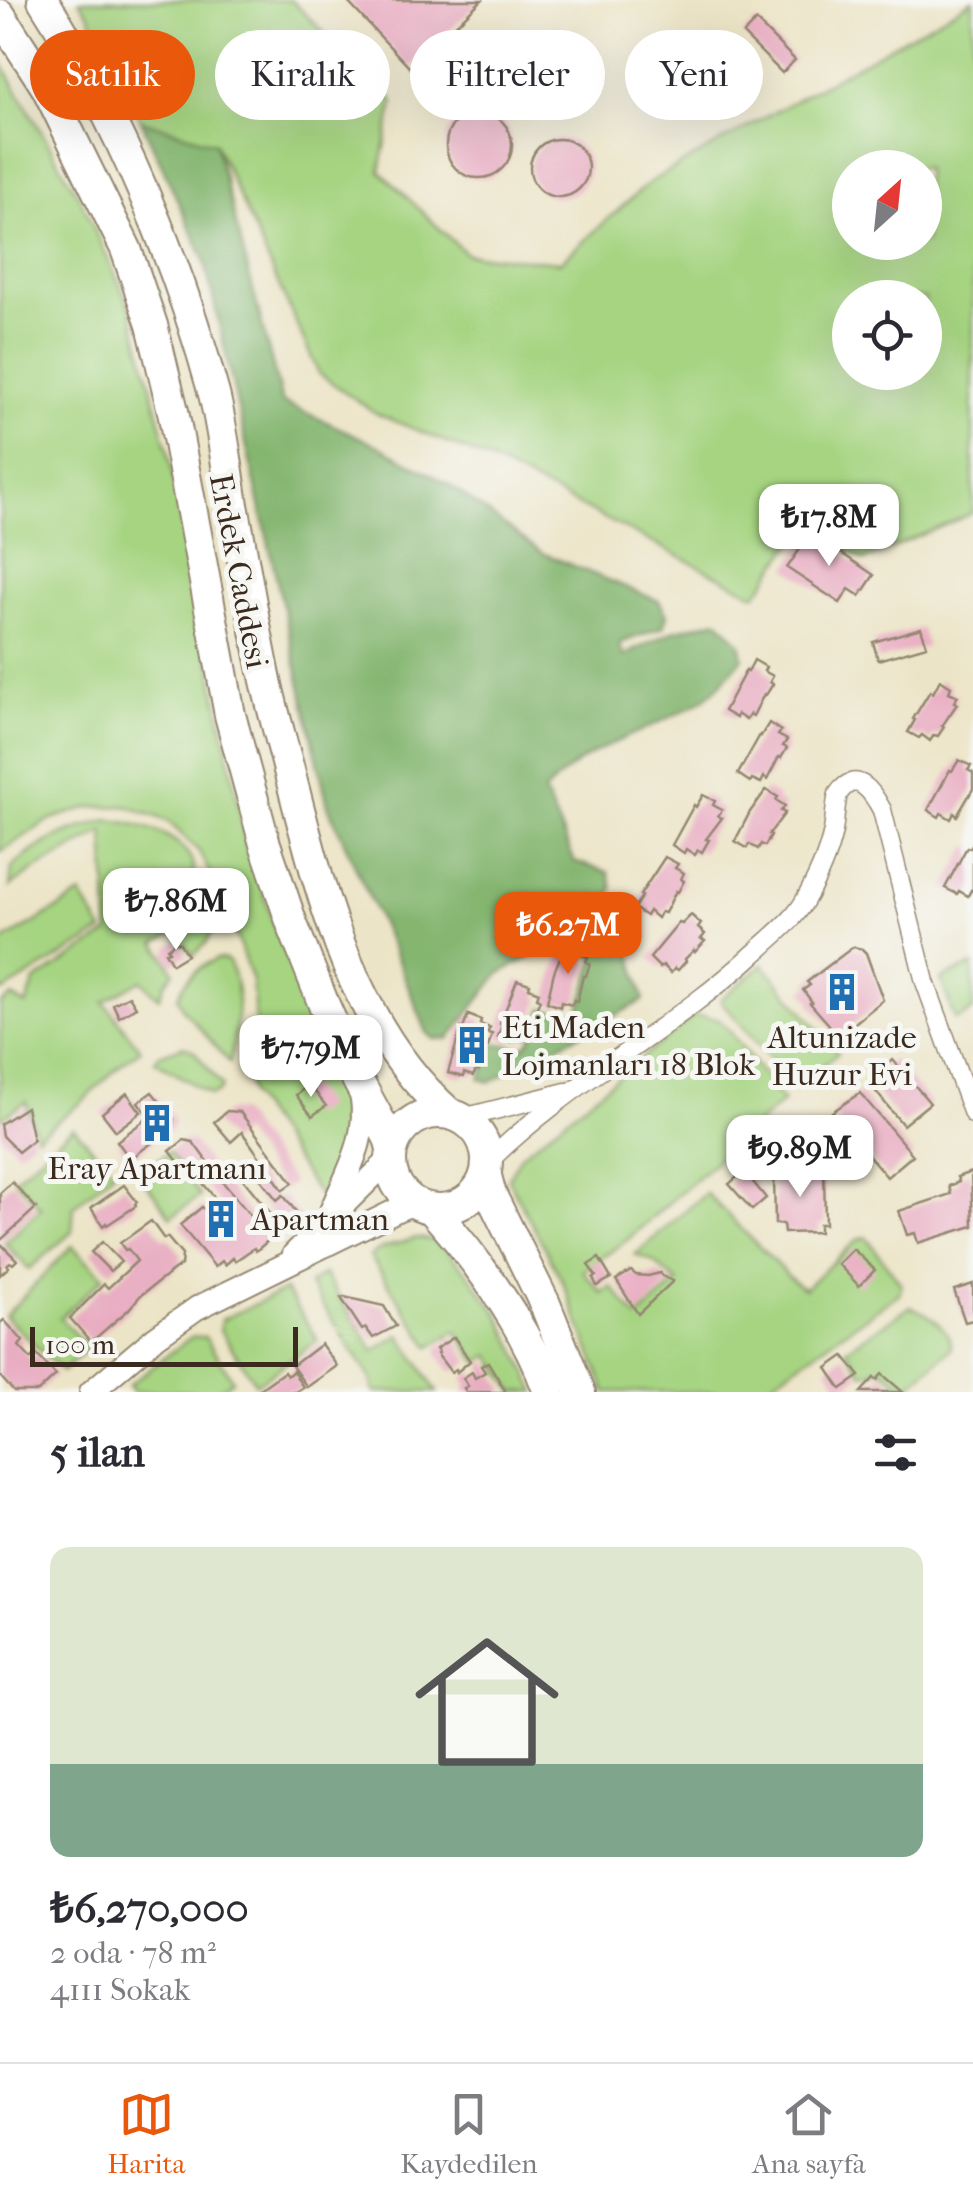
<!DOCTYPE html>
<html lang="tr">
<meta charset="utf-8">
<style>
body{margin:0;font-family:"IM FELL French Canon",serif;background:#f7f7f7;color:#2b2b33;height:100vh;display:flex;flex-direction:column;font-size:38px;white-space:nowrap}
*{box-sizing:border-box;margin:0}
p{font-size:32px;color:#7c7c81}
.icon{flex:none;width:55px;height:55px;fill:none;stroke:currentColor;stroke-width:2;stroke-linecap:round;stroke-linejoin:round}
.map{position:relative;height:1392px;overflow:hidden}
.details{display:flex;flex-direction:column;background:#fff;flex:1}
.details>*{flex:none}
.guide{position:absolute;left:30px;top:30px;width:915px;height:90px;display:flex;gap:20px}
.needle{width:65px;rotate:27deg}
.buttons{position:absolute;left:832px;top:150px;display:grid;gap:20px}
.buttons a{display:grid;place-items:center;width:110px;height:110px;border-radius:50%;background:#fff;box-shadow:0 10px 40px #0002;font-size:50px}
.scale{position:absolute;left:30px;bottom:25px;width:268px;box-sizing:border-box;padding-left:10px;border:5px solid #3b2a1e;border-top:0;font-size:28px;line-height:35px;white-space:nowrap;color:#3b2a1e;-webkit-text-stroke:8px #f6f6f2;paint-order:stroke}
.price{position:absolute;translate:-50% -85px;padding:0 22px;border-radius:20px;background:#fff;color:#222;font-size:32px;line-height:65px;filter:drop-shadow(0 2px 5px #0008)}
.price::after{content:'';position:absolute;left:50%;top:60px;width:30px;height:22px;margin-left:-15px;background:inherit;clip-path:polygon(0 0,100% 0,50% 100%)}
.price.selected{background:#ea580c;color:#fff}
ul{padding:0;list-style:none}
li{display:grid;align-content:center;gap:20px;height:530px;padding:0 50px}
li span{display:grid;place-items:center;height:310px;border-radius:20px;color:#555}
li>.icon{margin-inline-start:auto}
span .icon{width:180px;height:180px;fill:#fffc;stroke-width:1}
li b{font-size:42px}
h2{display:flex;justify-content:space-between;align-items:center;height:120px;padding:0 50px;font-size:42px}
.chip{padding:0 35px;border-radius:45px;background:#fff;box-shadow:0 10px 40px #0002;font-size:35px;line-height:90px}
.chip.selected{background:#ea580c;color:#fff}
.tab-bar{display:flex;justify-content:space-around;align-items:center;height:140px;border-top:2px solid #e1e1e2;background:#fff;font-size:28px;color:#7c7c81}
.tab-bar a{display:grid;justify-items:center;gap:5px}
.tab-bar .selected{color:#ea580c}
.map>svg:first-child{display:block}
.green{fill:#a6d481;stroke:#707f50;stroke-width:2.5;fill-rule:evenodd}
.forest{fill:#84b66f;stroke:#607046;stroke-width:2.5}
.building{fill:#e9adc2}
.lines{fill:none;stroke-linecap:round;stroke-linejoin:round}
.minor-casing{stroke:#948772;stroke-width:21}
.tertiary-casing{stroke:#948772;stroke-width:26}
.primary-casing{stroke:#948772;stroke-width:34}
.trunk-casing{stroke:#948772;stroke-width:34}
.minor{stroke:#fff;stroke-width:18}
.tertiary{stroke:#fff;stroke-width:22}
.primary{stroke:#fff;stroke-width:30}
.trunk{stroke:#fff;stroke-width:30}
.labels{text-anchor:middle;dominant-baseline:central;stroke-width:10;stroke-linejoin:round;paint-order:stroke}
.street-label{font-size:32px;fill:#3b2a1e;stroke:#f6f6f2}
.poi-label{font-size:32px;fill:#3b2a1e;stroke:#f6f6f2;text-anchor:start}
</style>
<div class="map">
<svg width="973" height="1392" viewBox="0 0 973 1392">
<rect width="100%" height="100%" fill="#f6f6f2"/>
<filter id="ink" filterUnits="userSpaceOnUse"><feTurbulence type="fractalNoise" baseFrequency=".01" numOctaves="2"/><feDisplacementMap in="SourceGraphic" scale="20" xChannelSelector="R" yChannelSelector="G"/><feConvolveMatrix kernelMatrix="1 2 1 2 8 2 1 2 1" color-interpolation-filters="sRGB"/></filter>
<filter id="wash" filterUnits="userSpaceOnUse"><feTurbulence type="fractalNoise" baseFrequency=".0048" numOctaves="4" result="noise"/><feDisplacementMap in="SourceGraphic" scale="40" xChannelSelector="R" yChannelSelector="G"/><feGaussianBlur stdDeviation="2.25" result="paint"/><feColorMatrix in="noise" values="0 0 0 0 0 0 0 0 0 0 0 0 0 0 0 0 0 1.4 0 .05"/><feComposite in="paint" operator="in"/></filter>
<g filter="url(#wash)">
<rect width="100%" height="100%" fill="#ece4c6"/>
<g class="green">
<path d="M79,0H291L394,101L380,171L466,254L560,262L650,182L973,0V513L864,560L806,523L756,595L487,459L377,414L319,374L215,143L141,120L88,13ZM850,168H925V242H850ZM850,298H925V372H850Z"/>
<polygon points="0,60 81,200 131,309 168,451 246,843 279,939 343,1078 350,1115 350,1143 320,1197 251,1095 246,1070 256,1030 252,981 224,900 198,850 168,821 127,806 90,807 51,819 0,852"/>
<path d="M109,820C136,823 181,833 192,862C197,874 192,890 197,902C200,911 207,921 212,930L207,942L194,955L175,933L156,943L174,972L165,983L159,998L141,980L104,1002L141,1050L123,1062L81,1103L37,1136L26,1102L0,1119V1004L12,997L26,1005L35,981L109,933L104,831L31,872L10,887L12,867C43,840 70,829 109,820Z"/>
<polygon points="81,895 103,931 2,992 0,988 0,943"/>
<path d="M217,959H224L229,962C244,996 236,1028 230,1063L183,1009L178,997C185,977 198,967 217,959Z"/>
<polygon points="763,964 838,1053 796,1088 720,1000"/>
<polygon points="973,965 973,1011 955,1020 941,979"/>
<polygon points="695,1015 718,1019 729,1030 783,1101 627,1240 583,1271 602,1293 611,1286 637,1318 678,1282 651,1260 635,1255 706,1193 789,1277 804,1289 857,1240 866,1237 901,1284 900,1293 758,1392 606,1392 563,1282 508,1179 522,1154"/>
<polygon points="184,1046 194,1051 222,1086 219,1092 211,1095 155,1061 159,1055"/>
<polygon points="73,1127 114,1172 74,1206 72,1232 29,1269 5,1243 41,1208 14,1179"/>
<polygon points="169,1152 200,1196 171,1217 139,1174"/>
<polygon points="416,1238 432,1240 442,1246 466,1271 499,1315 536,1392 514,1392 490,1355 478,1362 456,1331 430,1347 370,1256 380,1249"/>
<polygon points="72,1246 104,1277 60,1318 88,1348 62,1372 5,1316"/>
<polygon points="324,1274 374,1351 400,1335 437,1392 374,1392 371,1379 309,1284"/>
<polygon points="285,1290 318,1340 256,1384 220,1330 221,1320"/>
<path d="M910,1307C927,1312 950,1328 952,1348L907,1388L882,1369L863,1374L846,1349Z"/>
<polygon points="191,1337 205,1337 233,1380 217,1392 134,1392 129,1385"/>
</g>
<g class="forest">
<path d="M141,120L215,143L282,402L373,443L447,483L542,553L659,601L667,615L663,627L620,643L623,656L673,631L718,620L740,643L743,658C730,673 716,692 699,702C646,734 587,744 544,792L575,862L608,872L613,888L596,921L499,974L449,1039H434L427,1033L399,963L328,806L204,258Z"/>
<polygon points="618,929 629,945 644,1000 490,1082 480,1079 494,1043 523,1048 531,1040 543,1009 571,1013 579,1011 595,960 578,939"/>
</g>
<g id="blocks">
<g class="building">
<polygon points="346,0 482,0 410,68"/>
<polygon points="756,21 795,60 782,73 743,34"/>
<circle cx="551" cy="81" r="33"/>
<circle cx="479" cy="145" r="33"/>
<circle cx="559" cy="168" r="29"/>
<polygon points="811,533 874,575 860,596 849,589 840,603 787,568"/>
<polygon points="921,628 927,646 878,660 873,642"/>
<polygon points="754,660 766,667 764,671 773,676 770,682 773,684 766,695 764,694 753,716 750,714 746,720 737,714 736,718 724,711 746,670 748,672"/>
<polygon points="940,680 951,687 949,692 958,696 954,702 957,704 942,726 944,727 938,736 934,735 930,741 922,735 919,738 908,732 915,720 913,719 930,691 933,693"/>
<polygon points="769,723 781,731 778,735 787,740 783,746 787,748 781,758 779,757 767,780 764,777 761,783 752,779 750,782 738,774 760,735 761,736"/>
<polygon points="959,760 971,766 968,770 973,773 973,789 957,816 954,813 951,819 941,813 939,817 928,810 950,770 952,771"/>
<polygon points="766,790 778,797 776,800 785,806 781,811 785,813 769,834 771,835 765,846 761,844 758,849 749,844 747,848 735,841 750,812"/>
<polygon points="703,795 715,801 713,805 722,810 718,816 722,818 706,839 709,840 702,852 698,850 695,855 686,849 684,853 672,845 694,805 696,807"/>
<polygon points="973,843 973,891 971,890 968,896 959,891 957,894 945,888 967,847 970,848"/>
<polygon points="665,857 678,864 675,868 684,873 681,879 684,881 678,892 676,891 665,913 661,912 657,918 649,911 646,916 634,908 642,896 640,895"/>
<polygon points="691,915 701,924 698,928 705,934 701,939 705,941 695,952 694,950 685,959 686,961 678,970 675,968 671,973 663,965 660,968 650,958 679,923 682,924"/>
<polygon points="176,942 180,943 187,955 172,964 165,952 169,951 167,948"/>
<polygon points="565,945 580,949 579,953 588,957 586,962 590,964 586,976 583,976 577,1002 574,1000 572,1005 561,1002 560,1007 547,1002 554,972"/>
<polygon points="853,947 862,949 866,953 883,1000 839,1036 810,1003 812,1002 803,990 810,985 807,982"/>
<polygon points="517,980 530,984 529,988 539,992 537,998 540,1000 530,1023 533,1023 528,1036 525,1035 522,1041 513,1038 511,1042 498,1037 502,1025 500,1024"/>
<polygon points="129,996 136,1007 119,1017 113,1004"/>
<polygon points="468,1015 481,1020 480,1024 490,1028 487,1033 492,1034 488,1047 485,1047 481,1059 484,1059 479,1071 476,1071 473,1076 464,1073 463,1077 448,1073 461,1028 463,1029"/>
<polygon points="893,1060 930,1103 903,1125 868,1082"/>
<polygon points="309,1084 326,1106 312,1116 296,1095"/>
<polygon points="152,1092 174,1119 172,1128 130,1159 117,1141 149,1117 138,1102"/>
<polygon points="127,1093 141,1112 116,1131 102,1113"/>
<polygon points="860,1093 913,1155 887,1177 832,1112"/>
<polygon points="26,1107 33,1140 18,1152 2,1136 0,1124"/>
<polygon points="227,1111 240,1112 293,1183 283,1190 242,1132 231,1142 214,1122"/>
<polygon points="184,1140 193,1142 217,1175 270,1239 256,1251 254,1248 235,1261 233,1258 225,1265 222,1261 215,1267 180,1225 202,1207 208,1213 219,1203 189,1166 184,1169 170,1151"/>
<polygon points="752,1164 761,1175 753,1182 766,1198 752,1210 729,1184"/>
<polygon points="253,1169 277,1200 283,1195 301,1218 285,1231 242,1178"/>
<polygon points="824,1170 825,1224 819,1224 819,1232 784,1233 783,1224 775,1224 774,1176 771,1178 770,1175 774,1175 774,1171"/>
<polygon points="971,1172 973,1226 918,1243 915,1233 907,1235 899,1211 951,1194 949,1186 959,1182 957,1177"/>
<polygon points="12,1182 36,1208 0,1241 0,1193"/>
<polygon points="124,1185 137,1202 135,1204 136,1206 107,1225 106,1223 103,1226 91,1208"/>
<polygon points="151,1221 164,1239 167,1237 182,1255 181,1265 141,1295 128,1310 91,1342 70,1318 104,1284 108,1288 137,1261 128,1249 125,1250 120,1243"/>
<polygon points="102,1242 121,1262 110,1271 91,1252"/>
<polygon points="0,1243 17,1260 13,1264 10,1262 7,1265 9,1267 0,1275"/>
<polygon points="853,1249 875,1270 859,1286 838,1264"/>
<polygon points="599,1258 611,1278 597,1286 593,1278 596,1276 588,1265"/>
<polygon points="631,1271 636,1275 648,1276 660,1273 662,1276 673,1281 638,1314 616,1280"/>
<polygon points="973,1284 973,1320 965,1322 954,1290"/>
<polygon points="344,1297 384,1306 396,1326 373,1338 366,1328 362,1330 341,1298"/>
<polygon points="4,1320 23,1341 19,1346 31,1359 36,1354 56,1375 38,1392 14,1392 0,1376 0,1323"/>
<polygon points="454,1337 470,1361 457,1372 456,1369 451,1372 437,1354 439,1353 436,1349"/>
<polygon points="321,1344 337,1366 307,1387 292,1366"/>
<polygon points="844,1356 860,1376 841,1389 827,1368"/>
<polygon points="488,1362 506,1392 466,1392 464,1388 468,1386 463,1378 472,1372 475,1378 485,1372 481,1366"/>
<polygon points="293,1371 303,1387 295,1392 263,1392 260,1389 284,1372 287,1376"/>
<polygon points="882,1374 903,1392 861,1392 874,1378 877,1380"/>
</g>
</g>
</g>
<g filter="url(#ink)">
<use href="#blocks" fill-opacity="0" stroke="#948772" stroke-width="2.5"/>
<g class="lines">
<g class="minor-casing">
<g id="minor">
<polyline points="463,1118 566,1092"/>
<path d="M488,1162C569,1082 673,1029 757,951C773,936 793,921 804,902C816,881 828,855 833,831C835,819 835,806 838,794C856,768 872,791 882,810L925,982L973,1114"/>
</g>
</g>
<g class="tertiary-casing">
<g id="tertiary">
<path d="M331,1211C347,1173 370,1136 361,1094"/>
<polyline points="294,1254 391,1158"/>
<polyline points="91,1392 156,1337 197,1308 397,1210 415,1203"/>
</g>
</g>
<g class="primary-casing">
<g id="primary">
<path d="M43,0C118,118 177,259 214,394C223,430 227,468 233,505C244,562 253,619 265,676C273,713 284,749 293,786C323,903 355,1031 450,1114"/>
<polyline points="0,15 47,88 126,249 152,325 173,411 230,715 265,844 292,924 324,1005 358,1081 389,1138 392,1148"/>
</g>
</g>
<g class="trunk-casing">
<g id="trunk">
<circle cx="439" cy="1161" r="48"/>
<polyline points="486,1176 491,1195 545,1304 580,1392"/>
<path d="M432,1209C479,1262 525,1324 549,1392"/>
</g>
</g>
<use href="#minor" class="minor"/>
<use href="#tertiary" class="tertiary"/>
<use href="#primary" class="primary"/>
<use href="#trunk" class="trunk"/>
</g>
</g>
<defs>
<g id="building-bare" transform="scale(3)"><path d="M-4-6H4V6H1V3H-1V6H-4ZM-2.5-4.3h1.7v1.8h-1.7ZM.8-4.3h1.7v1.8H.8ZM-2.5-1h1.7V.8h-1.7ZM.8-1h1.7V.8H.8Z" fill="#1f6fb2" stroke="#f6f6f2" stroke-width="2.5" paint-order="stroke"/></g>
</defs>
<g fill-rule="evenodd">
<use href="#building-bare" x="842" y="992"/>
<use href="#building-bare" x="472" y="1045"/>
<use href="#building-bare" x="157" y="1123"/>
<use href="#building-bare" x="221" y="1219"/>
</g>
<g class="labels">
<g class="street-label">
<text transform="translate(239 571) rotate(79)">Erdek Caddesi</text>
</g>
<g class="poi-label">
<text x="502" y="1027">Eti Maden<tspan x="502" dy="37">Lojmanları 18 Blok</tspan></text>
<text x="842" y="1037" text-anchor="middle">Altunizade<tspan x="842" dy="37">Huzur Evi</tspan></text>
<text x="157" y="1168" text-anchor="middle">Eray Apartmanı</text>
<text x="251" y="1219">Apartman</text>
</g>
</g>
</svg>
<div class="buttons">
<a><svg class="needle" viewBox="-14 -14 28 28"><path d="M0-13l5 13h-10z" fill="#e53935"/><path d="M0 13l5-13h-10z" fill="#7c7c81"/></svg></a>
<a><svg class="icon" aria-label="locate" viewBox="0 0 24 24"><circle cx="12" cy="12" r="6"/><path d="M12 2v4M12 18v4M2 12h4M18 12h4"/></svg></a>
</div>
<div class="scale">100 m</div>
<b class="price" style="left:829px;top:569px">₺17.8M</b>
<b class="price" style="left:176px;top:953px">₺7.86M</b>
<b class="price selected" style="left:568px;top:977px">₺6.27M</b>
<b class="price" style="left:311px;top:1100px">₺7.79M</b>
<b class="price" style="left:800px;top:1200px">₺9.89M</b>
<div class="guide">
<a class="chip selected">Satılık</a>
<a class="chip">Kiralık</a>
<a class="chip">Filtreler</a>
<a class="chip">Yeni</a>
</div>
</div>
<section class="details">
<h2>5 ilan<svg class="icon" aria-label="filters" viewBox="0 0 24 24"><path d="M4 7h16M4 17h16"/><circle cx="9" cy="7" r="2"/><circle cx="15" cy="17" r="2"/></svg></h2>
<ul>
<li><span style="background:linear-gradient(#dfe7d0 70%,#7fa58c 0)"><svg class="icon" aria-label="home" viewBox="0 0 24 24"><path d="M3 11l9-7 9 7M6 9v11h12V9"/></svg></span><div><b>₺6,270,000</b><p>2 oda · 78 m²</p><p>4111 Sokak</p></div></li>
</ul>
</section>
<nav class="tab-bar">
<a class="selected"><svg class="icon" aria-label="map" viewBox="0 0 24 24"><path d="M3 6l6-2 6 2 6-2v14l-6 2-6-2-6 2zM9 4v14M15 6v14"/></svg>Harita</a>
<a><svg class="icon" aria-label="saved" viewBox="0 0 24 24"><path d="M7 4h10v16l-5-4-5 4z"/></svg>Kaydedilen</a>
<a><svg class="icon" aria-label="home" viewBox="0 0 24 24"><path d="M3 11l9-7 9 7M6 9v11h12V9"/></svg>Ana sayfa</a>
</nav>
